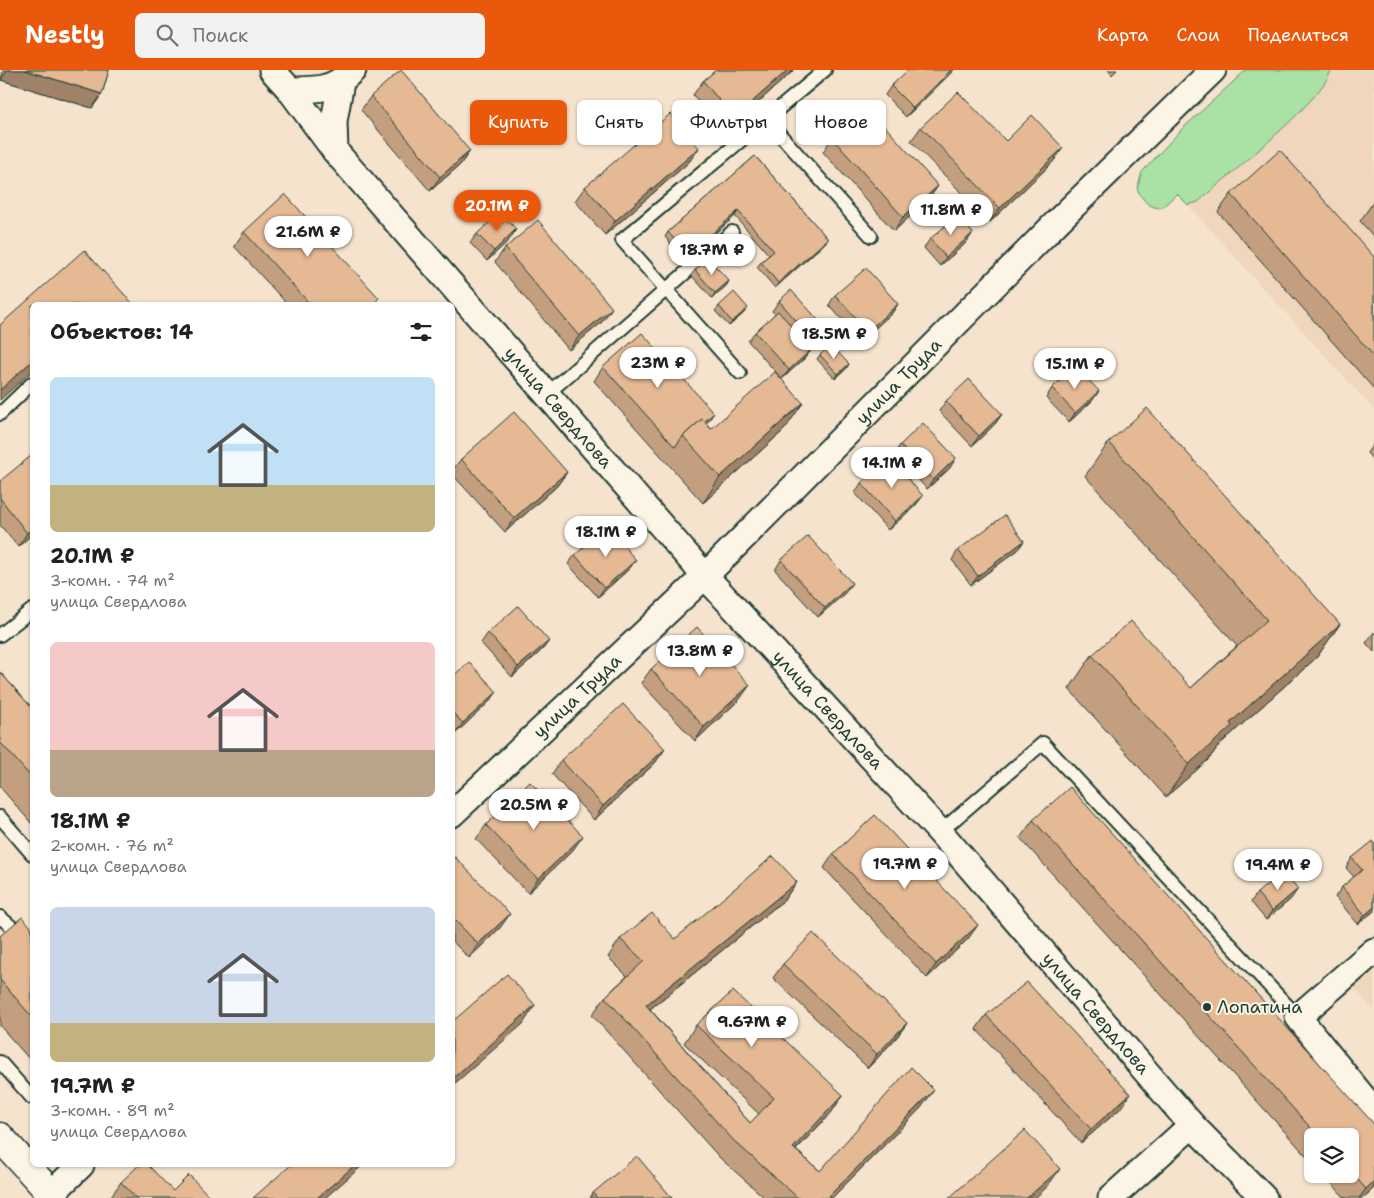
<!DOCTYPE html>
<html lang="ru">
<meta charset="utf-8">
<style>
body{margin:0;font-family:"Shantell Sans",sans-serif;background:#f2f2f2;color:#202124;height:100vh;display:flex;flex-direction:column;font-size:19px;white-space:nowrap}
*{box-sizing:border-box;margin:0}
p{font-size:16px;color:#757577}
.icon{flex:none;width:28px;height:28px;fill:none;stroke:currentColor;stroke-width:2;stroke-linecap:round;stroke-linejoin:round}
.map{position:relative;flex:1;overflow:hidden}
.side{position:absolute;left:30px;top:232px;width:425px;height:865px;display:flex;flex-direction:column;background:#fff;border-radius:8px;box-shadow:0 1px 4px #0004}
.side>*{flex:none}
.banner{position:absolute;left:470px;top:30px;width:475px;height:45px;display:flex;gap:10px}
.controls{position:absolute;left:1304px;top:1058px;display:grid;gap:10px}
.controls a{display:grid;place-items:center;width:55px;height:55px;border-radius:8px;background:#fff;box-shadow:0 1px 4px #0004;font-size:25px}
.price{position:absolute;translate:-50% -42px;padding:0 11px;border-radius:18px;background:#fff;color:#222;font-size:16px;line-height:32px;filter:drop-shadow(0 1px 2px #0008)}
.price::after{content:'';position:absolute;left:50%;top:30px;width:15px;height:11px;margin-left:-8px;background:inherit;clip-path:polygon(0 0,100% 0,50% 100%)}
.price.on{background:#ea580c;color:#fff}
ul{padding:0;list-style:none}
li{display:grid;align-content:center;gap:10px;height:265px;padding:0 20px}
li span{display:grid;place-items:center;height:155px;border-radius:8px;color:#555}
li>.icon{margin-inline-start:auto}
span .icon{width:90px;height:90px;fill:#fffc;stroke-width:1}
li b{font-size:21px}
h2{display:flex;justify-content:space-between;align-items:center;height:60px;padding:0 20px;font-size:21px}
.tag{padding:0 18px;border-radius:8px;background:#fff;box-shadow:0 1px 4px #0004;font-size:18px;line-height:45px}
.tag.on{background:#ea580c;color:#fff}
header{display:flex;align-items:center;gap:30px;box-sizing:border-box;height:70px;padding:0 25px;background:#ea580c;color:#fff}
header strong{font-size:24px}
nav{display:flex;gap:28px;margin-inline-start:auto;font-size:18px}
.search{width:350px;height:45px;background:#f2f2f2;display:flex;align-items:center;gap:12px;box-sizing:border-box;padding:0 18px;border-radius:8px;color:#757577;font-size:19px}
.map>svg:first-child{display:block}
.built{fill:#f0d6bc}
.green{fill:#aae1a5;stroke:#648f6c}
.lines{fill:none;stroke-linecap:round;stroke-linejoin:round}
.service-casing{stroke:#1f3d34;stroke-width:16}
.minor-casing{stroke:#1f3d34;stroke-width:29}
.tertiary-casing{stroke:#1f3d34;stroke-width:31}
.service{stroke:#fcf5e5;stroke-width:12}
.minor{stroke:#fcf5e5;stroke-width:25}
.tertiary{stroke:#fcf5e5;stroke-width:28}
.wall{fill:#c49f7f;stroke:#1f3d34}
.shaded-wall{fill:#a08268;stroke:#1f3d34}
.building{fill:#e4b994;stroke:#1f3d34}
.poi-dot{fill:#1f3d34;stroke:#fcf5e5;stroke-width:2}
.labels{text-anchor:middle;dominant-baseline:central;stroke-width:4;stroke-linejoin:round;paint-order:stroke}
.street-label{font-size:18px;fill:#1f3d34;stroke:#fcf5e5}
.poi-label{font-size:18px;fill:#1f3d34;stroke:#fcf5e5;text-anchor:start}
</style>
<header>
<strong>Nestly</strong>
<div class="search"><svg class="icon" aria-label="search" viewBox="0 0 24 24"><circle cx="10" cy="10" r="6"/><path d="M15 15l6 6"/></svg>Поиск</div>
<nav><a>Карта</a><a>Слои</a><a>Поделиться</a></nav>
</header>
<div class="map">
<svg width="1374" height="1128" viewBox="0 0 1374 1128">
<rect width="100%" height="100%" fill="#f5e3cd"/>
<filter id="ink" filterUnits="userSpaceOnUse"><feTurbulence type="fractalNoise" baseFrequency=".02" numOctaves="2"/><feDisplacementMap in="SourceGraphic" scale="10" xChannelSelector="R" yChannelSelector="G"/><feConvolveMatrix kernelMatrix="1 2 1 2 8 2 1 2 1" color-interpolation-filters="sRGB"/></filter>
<g filter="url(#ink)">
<g class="built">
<polygon points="1331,0 1374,0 1374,340 1188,135 1198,132 1329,6"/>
<polygon points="1374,895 1374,940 1351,915"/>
</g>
<path class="green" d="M1246,0H1331C1323,31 1226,107 1198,132L1188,135L1177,124L1161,138C1147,137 1144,131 1137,119L1142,102L1182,59Z"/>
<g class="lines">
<g class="service-casing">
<g id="service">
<polyline points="766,49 871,166"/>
<polyline points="740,303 622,170 825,0"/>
<polyline points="547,324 732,162"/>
<polyline points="0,344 32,313"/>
<polyline points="0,565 32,540"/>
<polyline points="0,747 32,784"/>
<polyline points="940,762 1043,673 1298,947"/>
<polyline points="0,847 32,874"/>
<polyline points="0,992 32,1028"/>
</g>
</g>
<g class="minor-casing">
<g id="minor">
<path d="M272,0L290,20C317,20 334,20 353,0"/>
<path id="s1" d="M290,20L335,81L705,506L940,762L1192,1055L1264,1128"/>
<polyline points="335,81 334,51 341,12"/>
<path id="s2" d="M452,744L705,506L1060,149L1213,0"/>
<polyline points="1374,881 1298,947 1374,1041"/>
<polyline points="47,1128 81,1095"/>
<polyline points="1111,1128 1192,1055"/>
</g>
</g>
<g class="tertiary-casing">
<polyline id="tertiary" points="0,1067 55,1128"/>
</g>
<use href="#service" class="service"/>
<use href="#minor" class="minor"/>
<use href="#tertiary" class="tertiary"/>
</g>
<g class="wall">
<polygon points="3,0 109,0 102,24 92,38 1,10"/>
<polygon points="716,0 794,0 725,62 693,25 703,11"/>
<polygon points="1108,0 1117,0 1112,5"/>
<polygon points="952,2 906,47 885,25 891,16"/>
<polygon points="371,26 470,81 460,95 430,121 361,40"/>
<polygon points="921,57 1006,71 1053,92 990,152 911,71"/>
<polygon points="832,68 938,116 928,130 894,161 823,82"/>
<polygon points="699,78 689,92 605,165 575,131 585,117"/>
<polygon points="755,86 828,169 824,174 775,218 757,197 761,192 769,185 735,146 685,190 665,167 668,162"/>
<polygon points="1231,124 1374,187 1374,319 1218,142"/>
<polygon points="1374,131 1374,167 1360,151"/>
<polygon points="516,159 510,169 487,191 470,173 477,164"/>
<polygon points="244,162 374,235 288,235 234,176"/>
<polygon points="930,169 966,173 940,196 924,178"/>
<polygon points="505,178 602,252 569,280 495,192"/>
<polygon points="695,200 729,211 726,216 712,228 691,205"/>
<polygon points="835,225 898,234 892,243 861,271 829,235"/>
<polygon points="779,231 815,264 806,272 812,279 805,288 782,309 748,271 755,262 775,244 772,241"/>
<polygon points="719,236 744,243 729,256 715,241"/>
<polygon points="820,285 849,294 846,299 835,309 817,289"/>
<polygon points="603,297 706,354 711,359 785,359 703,433 594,311"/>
<polygon points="1052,318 1099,321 1092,331 1069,352 1046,328"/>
<polygon points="946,331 1002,344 995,354 972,376 939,341"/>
<polygon points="1109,372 1340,554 1317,587 1219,675 1209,689 1166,727 1069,619 1092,585 1191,618 1237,576 1085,406"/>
<polygon points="1374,373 1374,391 1367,383"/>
<polygon points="900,375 950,398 927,419 894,384"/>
<polygon points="461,389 567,402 557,416 505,462 452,404 452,401"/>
<polygon points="0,411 32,464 18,477 0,455"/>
<polygon points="861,413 916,435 888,460 855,423"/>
<polygon points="958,480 1018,480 971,515 952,490"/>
<polygon points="575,485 636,490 629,499 598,527 568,494"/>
<polygon points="781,490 845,523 818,547 775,500"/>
<polygon points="1374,562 1374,582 1366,573"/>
<polygon points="488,563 549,571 542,580 512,607 481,573"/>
<polygon points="651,599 740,629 695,671 641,613"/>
<polygon points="0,602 32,638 32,754 0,717"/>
<polygon points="452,607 490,631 456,663 452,659"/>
<polygon points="665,679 655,693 594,750 552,704 561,690"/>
<polygon points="1033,750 1374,1054 1374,1118 1363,1128 1345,1128 1323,1104 1350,1104 1350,1066 1312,1066 1312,1092 1020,768"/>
<polygon points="486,755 573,780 528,823 476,769"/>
<polygon points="1374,773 1374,841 1358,854 1335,827 1342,817 1354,807 1346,798 1352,788"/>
<polygon points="833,784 968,869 927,908 824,798"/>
<polygon points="452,789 500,858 469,888 452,871"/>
<polygon points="797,812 784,830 650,939 750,1053 759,1044 684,973 696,955 843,1025 831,1043 796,1080 820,1101 921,1038 832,1128 765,1128 720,1088 592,945 605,927 627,906 608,887 620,869 675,869"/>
<polygon points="1257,823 1291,829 1266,850 1251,832"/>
<polygon points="32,858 32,992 0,956 0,866"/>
<polygon points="783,894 907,953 897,967 868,998 773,908"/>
<polygon points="986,945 1121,1038 1081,1073 976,959"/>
<polygon points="121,1112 173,1121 211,1128 113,1128 111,1126"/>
<polygon points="593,1123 672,1128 590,1128"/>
</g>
<g class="shaded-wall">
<polygon points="7,0 25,0 102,24 92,38 1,10"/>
<polygon points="788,0 794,0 725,62 734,48"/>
<polygon points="951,0 954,0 906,47 913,38"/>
<polygon points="699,78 689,92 605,165 615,151"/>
<polygon points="1063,78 1053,92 990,152 1000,138"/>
<polygon points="470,81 460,95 430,121 440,107"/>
<polygon points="938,116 928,130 894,161 903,147"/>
<polygon points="738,141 735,146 685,190 688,185"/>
<polygon points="516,159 510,169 487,191 494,181"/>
<polygon points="973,163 966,173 940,196 946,187"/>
<polygon points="828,169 824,174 775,218 778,213"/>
<polygon points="729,211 726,216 712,228 715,223"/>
<polygon points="898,234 892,243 861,271 868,261"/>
<polygon points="612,238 602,252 569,280 579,266"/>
<polygon points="748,238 744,243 729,256 732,252"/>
<polygon points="822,254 815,264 803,275 809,265"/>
<polygon points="812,279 805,288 782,309 789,300"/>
<polygon points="32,291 32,301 0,330 0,320"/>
<polygon points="849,294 846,299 835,309 838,304"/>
<polygon points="1099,321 1092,331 1069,352 1075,343"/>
<polygon points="803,333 785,359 703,433 720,407"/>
<polygon points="714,343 704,357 686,368"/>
<polygon points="1002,344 995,354 972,376 979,366"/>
<polygon points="956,388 950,398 927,419 933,410"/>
<polygon points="567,402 557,416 505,462 514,448"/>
<polygon points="923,426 916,435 888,460 895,451"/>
<polygon points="32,458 32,464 18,477 27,463"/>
<polygon points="1024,471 1018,480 971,515 978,506"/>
<polygon points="636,490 629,499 598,527 604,518"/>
<polygon points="852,513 845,523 818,547 825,538"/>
<polygon points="1340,554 1317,587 1219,675 1209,689 1166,727 1189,694 1230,653"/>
<polygon points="549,571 542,580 512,607 518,597"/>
<polygon points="750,615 740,629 695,671 704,657"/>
<polygon points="497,622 490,631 456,663 463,653"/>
<polygon points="665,679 655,693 594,750 603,736"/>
<polygon points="583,766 573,780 528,823 538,809"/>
<polygon points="797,812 784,830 633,953 646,935"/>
<polygon points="1298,819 1291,829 1266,850 1272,841"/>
<polygon points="1374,837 1374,841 1358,854 1365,845"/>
<polygon points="510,844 500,858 469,888 478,874"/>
<polygon points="978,855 968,869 927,908 936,894"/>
<polygon points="535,935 523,954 452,1016 452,1009"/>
<polygon points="907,953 897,967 868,998 877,984"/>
<polygon points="934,1020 921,1038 832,1128 827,1128"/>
<polygon points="1130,1024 1121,1038 1081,1073 1091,1059"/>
<polygon points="843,1025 831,1043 780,1096 793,1078"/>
<polygon points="355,1095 363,1095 325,1128 317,1128"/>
<polygon points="1060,1099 1047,1117 1035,1128 1027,1128"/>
<polygon points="1374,1111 1374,1118 1363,1128 1359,1128 1366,1119"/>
</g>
<g class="building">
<polygon points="25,0 109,0 102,24"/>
<polygon points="401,0 470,81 440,107 371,26"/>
<polygon points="716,0 788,0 734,48 703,11"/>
<polygon points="908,0 951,0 913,38 891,16"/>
<polygon points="958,22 1006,71 1032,45 1063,78 1000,138 921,57"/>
<polygon points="867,36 938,116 903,147 832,68"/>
<polygon points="670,44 699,78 615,151 585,117"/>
<polygon points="1280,80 1374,187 1374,286 1231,124"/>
<polygon points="755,86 828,169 778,213 761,192 774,181 738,141 688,185 668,162"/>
<polygon points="285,124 379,228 372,235 311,235 244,162"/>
<polygon points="500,142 516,159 494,181 477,164"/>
<polygon points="957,146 973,163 946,187 930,169"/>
<polygon points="538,150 612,238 579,266 505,178"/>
<polygon points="84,180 134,235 32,235 32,291 0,320 0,255"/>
<polygon points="708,188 729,211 715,223 695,200"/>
<polygon points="866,198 898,234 868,261 835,225"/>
<polygon points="791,220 822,254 809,265 779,231"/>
<polygon points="734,222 748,238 732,252 719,236"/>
<polygon points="778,241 812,279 789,300 755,262"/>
<polygon points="642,263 714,343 704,352 702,349 683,366 675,377 603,297"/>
<polygon points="831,275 849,294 838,304 820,285"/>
<polygon points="1075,296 1099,321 1075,343 1052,318"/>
<polygon points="775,302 803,333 720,407 683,366 702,349 711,359"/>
<polygon points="969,309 1002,344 979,366 946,331"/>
<polygon points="1147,338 1340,554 1230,653 1232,656 1189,694 1092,585 1131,551 1191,618 1267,550 1109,372"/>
<polygon points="514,342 567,402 514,448 461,389"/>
<polygon points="923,353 956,388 933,410 900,375"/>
<polygon points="32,385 32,458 27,463 0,428 0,411"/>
<polygon points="890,388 923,426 895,451 861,413"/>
<polygon points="1005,445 1024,471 978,506 958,480"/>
<polygon points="607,457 636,490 604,518 575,485"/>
<polygon points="808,466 852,513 825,538 781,490"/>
<polygon points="518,536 549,571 518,597 488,563"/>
<polygon points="697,557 750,615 704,657 651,599"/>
<polygon points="469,592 497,622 463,653 452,642 452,607"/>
<polygon points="0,602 32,638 32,708 0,672"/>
<polygon points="623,634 665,679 603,736 561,690"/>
<polygon points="530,712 583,766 538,809 486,755"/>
<polygon points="1070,717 1374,1054 1374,1111 1366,1119 1350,1101 1350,1066 1318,1066 1033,750"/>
<polygon points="875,745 978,855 936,894 833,784"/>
<polygon points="1373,771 1374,773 1374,837 1365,845 1342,817 1362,800 1352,788"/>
<polygon points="773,786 797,812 646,935 750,1053 774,1028 696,955 733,921 843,1025 793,1078 820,1101 911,997 934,1020 827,1128 798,1128 733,1070 605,927 644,891 620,869 652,843 675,869"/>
<polygon points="455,787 510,844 478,874 452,847 452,789"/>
<polygon points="1283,801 1298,819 1272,841 1257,823"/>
<polygon points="22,847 32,858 32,947 0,910 0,866"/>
<polygon points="813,863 907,953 877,984 783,894"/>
<polygon points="507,904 535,935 452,1009 452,952"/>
<polygon points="1027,912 1130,1024 1091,1059 986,945"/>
<polygon points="1025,1060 1060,1099 1027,1128 949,1128"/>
<polygon points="637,1086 672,1128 597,1128 593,1123"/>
<polygon points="139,1095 148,1095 173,1121 189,1105 211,1128 136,1128 121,1112"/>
<polygon points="291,1095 355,1095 317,1128 253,1128"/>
</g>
</g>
<circle class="poi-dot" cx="1207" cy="937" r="5"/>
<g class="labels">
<g class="street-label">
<text stroke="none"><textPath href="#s2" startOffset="622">улица Труда</textPath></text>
<text stroke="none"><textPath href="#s1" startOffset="416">улица Свердлова</textPath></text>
<text stroke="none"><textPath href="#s2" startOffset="172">улица Труда</textPath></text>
<text stroke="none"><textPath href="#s1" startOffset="821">улица Свердлова</textPath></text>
<text stroke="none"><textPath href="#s1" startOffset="1226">улица Свердлова</textPath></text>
</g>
<g class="poi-label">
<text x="1217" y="937">Лопатина</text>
</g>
</g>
</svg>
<div class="controls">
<a><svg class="icon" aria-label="layers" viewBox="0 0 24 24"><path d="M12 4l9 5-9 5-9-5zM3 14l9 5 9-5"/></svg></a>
</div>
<b class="price on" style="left:497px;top:162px">20.1M ₽</b>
<b class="price" style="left:951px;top:166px">11.8M ₽</b>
<b class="price" style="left:308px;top:188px">21.6M ₽</b>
<b class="price" style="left:712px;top:206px">18.7M ₽</b>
<b class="price" style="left:834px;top:290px">18.5M ₽</b>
<b class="price" style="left:658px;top:319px">23M ₽</b>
<b class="price" style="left:1075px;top:320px">15.1M ₽</b>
<b class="price" style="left:892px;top:419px">14.1M ₽</b>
<b class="price" style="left:606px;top:488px">18.1M ₽</b>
<b class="price" style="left:700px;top:607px">13.8M ₽</b>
<b class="price" style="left:534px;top:761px">20.5M ₽</b>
<b class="price" style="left:905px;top:820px">19.7M ₽</b>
<b class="price" style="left:1278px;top:821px">19.4M ₽</b>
<b class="price" style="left:752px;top:978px">9.67M ₽</b>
<div class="banner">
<a class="tag on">Купить</a>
<a class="tag">Снять</a>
<a class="tag">Фильтры</a>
<a class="tag">Новое</a>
</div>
<section class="side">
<h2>Объектов: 14<svg class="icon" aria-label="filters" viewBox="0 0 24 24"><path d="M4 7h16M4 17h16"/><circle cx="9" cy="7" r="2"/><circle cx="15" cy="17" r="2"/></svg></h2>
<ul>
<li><span style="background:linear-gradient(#bfe0f5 70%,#c2b280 0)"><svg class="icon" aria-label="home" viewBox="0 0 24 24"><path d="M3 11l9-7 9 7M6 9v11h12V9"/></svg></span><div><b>20.1M ₽</b><p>3-комн. · 74 m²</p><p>улица Свердлова</p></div></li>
<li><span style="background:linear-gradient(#f6c9c9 70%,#b9a48a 0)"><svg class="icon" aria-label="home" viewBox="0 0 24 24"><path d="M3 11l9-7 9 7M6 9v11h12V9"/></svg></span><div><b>18.1M ₽</b><p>2-комн. · 76 m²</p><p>улица Свердлова</p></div></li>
<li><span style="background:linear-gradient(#c9d6e8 75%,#c2b280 0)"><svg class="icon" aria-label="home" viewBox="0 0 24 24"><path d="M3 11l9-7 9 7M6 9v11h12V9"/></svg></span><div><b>19.7M ₽</b><p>3-комн. · 89 m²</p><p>улица Свердлова</p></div></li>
</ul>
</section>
</div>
